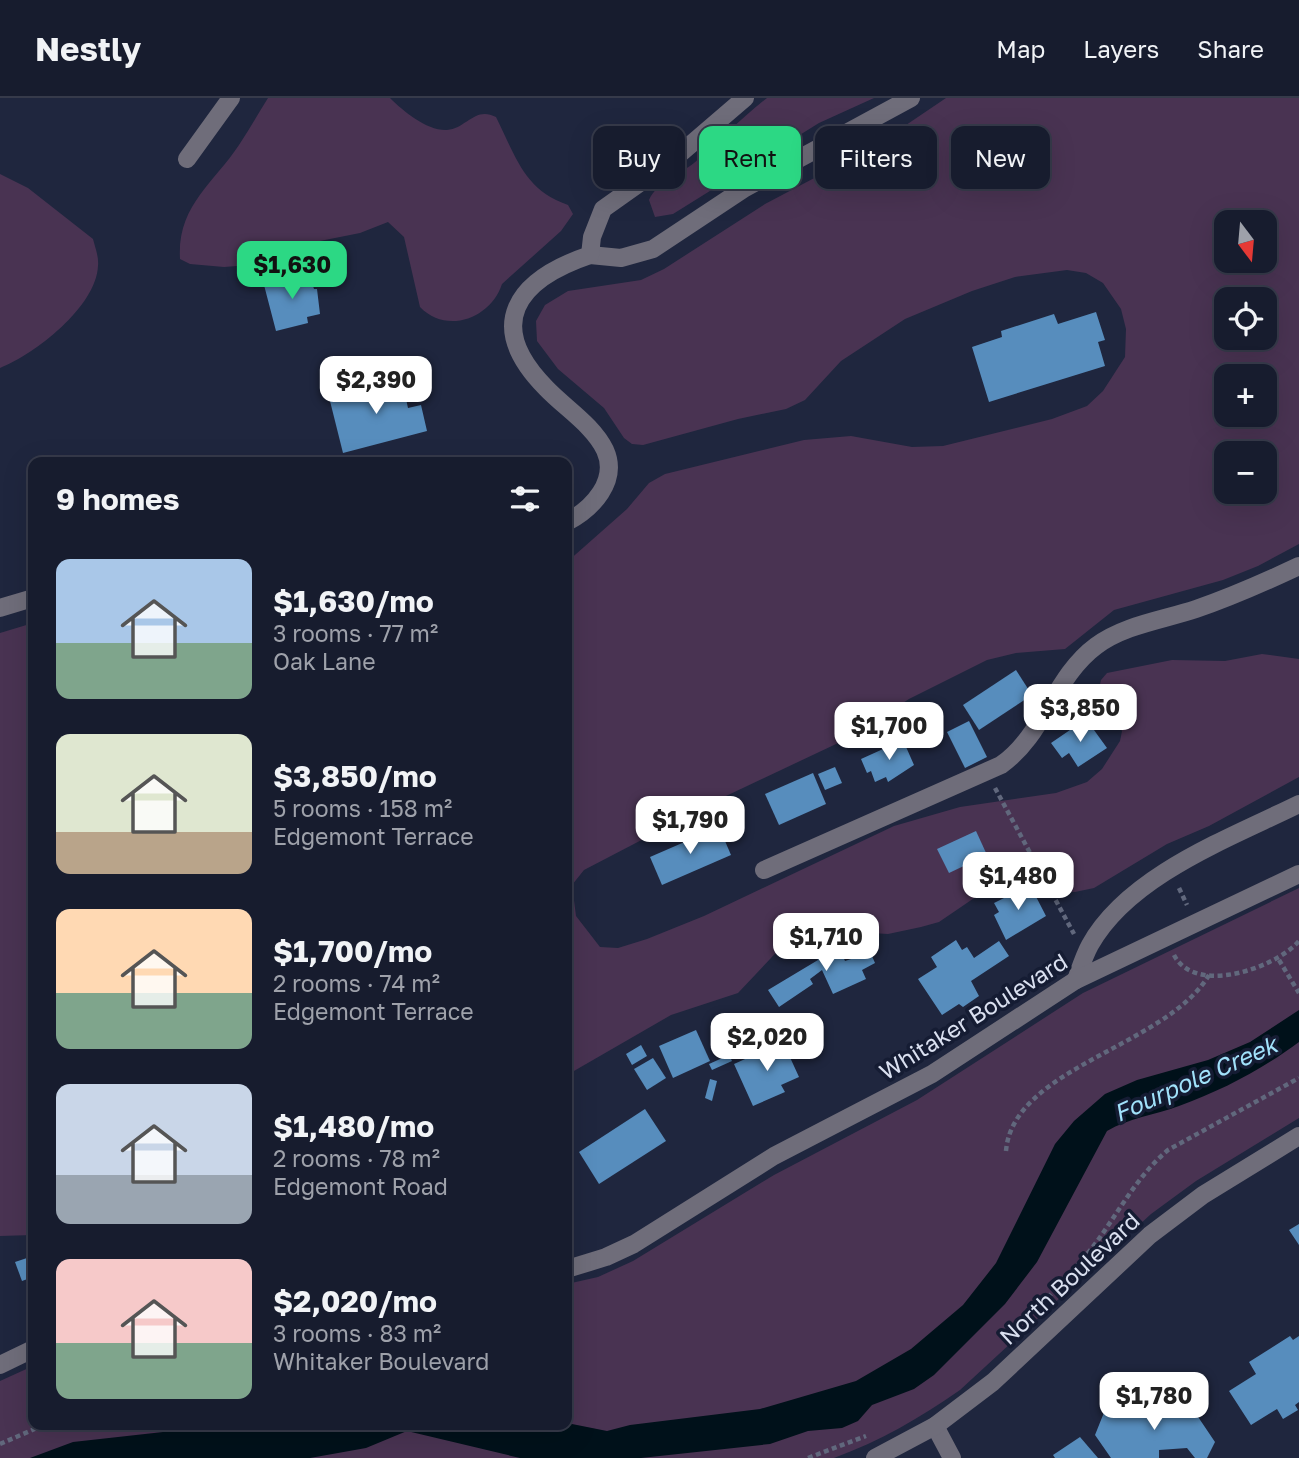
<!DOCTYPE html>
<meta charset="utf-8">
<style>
body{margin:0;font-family:"Golos Text",sans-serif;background:#24293a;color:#f1f3f6;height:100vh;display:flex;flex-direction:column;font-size:26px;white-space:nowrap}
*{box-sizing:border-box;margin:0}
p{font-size:23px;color:#9ea1aa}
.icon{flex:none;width:38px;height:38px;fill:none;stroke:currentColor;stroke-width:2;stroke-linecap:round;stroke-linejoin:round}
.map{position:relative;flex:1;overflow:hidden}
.drawer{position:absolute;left:28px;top:359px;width:544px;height:973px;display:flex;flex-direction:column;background:#171c2e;border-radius:14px;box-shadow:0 7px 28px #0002,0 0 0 2px #363a4a}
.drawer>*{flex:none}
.guide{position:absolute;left:593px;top:28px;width:600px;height:63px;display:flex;gap:14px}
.needle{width:46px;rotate:164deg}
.fabs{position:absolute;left:1214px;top:112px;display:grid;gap:14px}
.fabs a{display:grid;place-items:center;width:63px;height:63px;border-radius:14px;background:#171c2e;box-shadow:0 7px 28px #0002,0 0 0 2px #363a4a;font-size:35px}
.price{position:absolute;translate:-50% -60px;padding:0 16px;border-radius:14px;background:#fff;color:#222;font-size:23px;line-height:46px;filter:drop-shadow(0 2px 4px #0008)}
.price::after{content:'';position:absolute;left:50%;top:42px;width:21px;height:16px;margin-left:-10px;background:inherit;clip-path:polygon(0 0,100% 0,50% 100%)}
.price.selected{background:#2cd884;color:#111}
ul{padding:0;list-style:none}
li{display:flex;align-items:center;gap:21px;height:175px;padding:0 28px}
li span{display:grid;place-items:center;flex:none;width:196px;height:140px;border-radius:14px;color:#555}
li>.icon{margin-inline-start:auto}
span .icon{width:84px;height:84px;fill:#fffc;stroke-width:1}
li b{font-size:30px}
h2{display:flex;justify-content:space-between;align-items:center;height:84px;padding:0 28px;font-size:30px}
.pill{padding:0 24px;border-radius:14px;background:#171c2e;box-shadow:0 7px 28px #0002,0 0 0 2px #363a4a;font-size:24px;line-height:63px}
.pill.selected{background:#2cd884;color:#111}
header{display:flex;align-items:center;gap:42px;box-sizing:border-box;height:98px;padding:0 35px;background:#171c2e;border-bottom:2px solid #363a4a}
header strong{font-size:33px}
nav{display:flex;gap:38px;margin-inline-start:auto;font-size:24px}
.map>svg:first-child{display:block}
.green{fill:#493352;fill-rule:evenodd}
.water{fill:#00111a}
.building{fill:#578dbd}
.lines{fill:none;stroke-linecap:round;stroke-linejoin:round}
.path{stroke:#61687d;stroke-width:4.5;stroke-dasharray:5 3.5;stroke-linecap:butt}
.minor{stroke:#6f6d7a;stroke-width:18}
.labels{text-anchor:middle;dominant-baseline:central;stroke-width:7;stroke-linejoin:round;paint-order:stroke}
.street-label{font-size:23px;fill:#dae0f0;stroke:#151c33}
.water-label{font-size:24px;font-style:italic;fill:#a1e2fb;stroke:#151c33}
</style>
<header>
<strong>Nestly</strong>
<nav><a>Map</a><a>Layers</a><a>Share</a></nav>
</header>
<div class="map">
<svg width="1299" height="1360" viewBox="0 0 1299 1360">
<rect width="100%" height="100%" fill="#1f263e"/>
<g class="green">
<path d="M268,0H390C403,13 427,33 447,32C467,30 475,8 496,19C516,59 524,92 568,107L573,116L561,133L502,186C491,220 447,237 420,209L404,139L388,124L360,135L310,145L285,160L264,166L224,169L190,166L180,161C177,108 213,86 239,47C249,32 258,16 268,0Z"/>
<path d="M767,0H874L819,25L673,116L655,119L649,102C657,84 679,77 694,65C719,44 741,20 767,0Z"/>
<path d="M946,0H1299V446L1258,468L1223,482L1114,512L1065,551L1016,555L987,562L909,601L853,638L726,698L584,772L572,787L576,818L600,849L618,850L647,841L704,818L894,728L960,709L1056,695L1087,684L1102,671L1120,643L1122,633L1099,591L1101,582L1107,575L1172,562L1225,563L1262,556L1299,561V679L1209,728L1167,746L1094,790L1075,794L1056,793L1016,783L986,792L939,824L921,829L888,836L819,832L788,842L738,895L671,917L567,977V464L627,411L649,385L665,376L804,342L851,338L912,349L943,348L1052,321L1087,308L1103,293L1125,259L1126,231L1121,211L1103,185L1086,175L1067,172L1015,179L972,193L905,221L841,263L805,302L786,311L738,321L643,347L632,346L624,340L604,310L558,271L537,243L536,223L545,207L568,193L641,182L664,171L765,106L875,48ZM1227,124H1265V163H1227ZM1227,201H1265V240H1227ZM1227,278H1265V317H1227ZM1227,355H1265V394H1227Z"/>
<path d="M0,76L28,90L93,141C95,149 99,159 98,168C96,209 35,256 0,270Z"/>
<polygon points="33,525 33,1137 0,1138 0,535"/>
<path d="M1299,790V1020L1196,1083L1151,1116L960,1292C920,1320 880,1343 834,1360H0V1283L33,1268V1326H567V1186L598,1179L633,1163L774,1077L917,1002L1083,895Z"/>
</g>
<path class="water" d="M1299,912V944C1261,972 1223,992 1179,1008C1154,1017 1129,1020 1107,1033L1037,1164L1005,1206L934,1277L914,1291L872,1307L858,1323L842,1330L808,1333L770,1346L641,1360H520L407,1333L366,1350L310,1360H30L73,1344L190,1331L244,1332L300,1326L567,1325L607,1333L630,1327L760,1311L856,1283L911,1251L963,1207L996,1165L1055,1046L1074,1023L1105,996L1137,982L1208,962L1250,944Z"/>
<g class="building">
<polygon points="309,175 314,191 317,191 320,216 307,219 308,225 276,233 264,187"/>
<polygon points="1096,214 1105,242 1098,244 1105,268 989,304 972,249 1002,239 1001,233 1054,216 1058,226"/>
<polygon points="397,280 398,284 402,283 408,310 421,307 427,333 343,355 330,303 362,293 361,289"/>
<polygon points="1016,572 1032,597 979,632 963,607"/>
<polygon points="1086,621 1107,650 1078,669 1069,655 1062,660 1051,645"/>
<polygon points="969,623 987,659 965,670 947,634"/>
<polygon points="903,642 914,667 888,684 886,679 875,684 871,673 867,675 861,661"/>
<polygon points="835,669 842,685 825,692 818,676"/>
<polygon points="813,675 826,706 779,727 765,696"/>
<polygon points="719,729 731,757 662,787 650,759"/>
<polygon points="976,733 987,757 949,775 937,751"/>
<polygon points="1030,787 1046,818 1006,842 994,817 999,814 994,805"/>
<polygon points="956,842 962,852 967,849 974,860 999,843 1009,858 971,883 979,898 963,909 959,906 942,917 918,881 937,869 931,859"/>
<polygon points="837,845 845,863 851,861 849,857 868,849 875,865 862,872 866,881 833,896 822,872 810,881 813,886 779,909 768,892 818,862 815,854"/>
<polygon points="696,932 710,963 673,980 659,948"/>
<polygon points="783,944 799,979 781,987 785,994 753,1008 734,966"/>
<polygon points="641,947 647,958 632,967 626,956"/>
<polygon points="729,957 732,963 712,972 709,966"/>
<polygon points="653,960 666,980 647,992 634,971"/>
<polygon points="710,981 717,983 712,1003 705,1000"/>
<polygon points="645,1011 666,1043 599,1086 579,1054"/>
<polygon points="1299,1126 1299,1147 1289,1132"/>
<polygon points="33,1158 33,1179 22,1183 15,1164"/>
<polygon points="1290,1238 1293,1242 1299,1238 1299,1304 1295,1307 1298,1312 1283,1321 1277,1311 1251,1327 1229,1293 1256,1276 1249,1264"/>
<polygon points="1188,1304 1215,1344 1207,1360 1195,1360 1187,1350 1159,1352 1159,1360 1111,1360 1095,1337 1105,1312 1140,1310 1144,1316 1149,1307"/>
<polygon points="1080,1339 1098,1360 1055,1360 1053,1357"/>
</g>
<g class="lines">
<g class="path">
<polyline points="995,690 1074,836"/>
<polyline points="1179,790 1187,807"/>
<path d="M1174,857C1195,898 1276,870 1299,843"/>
<polyline points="1279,862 1299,895"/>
<path d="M1006,1053C1013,969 1166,949 1209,877"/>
<path d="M1042,1206C1064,1182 1087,1159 1105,1132C1125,1103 1141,1075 1168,1052L1299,980"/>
<polyline points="0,1346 46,1326"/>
<polyline points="808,1360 866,1338"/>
</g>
<g class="minor">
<polyline points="187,61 231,0"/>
<polyline points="590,157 621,160 653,151 745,90 911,0"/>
<path d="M567,424C592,411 619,383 605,352C593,327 565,310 546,290C484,227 516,182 590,157L592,139L603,111L675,60L745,0"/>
<polyline points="0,510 33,500"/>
<path d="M764,772L1001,667C1044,637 1054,579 1096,548C1124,527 1163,522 1196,511C1231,499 1265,484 1299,468"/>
<path d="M1076,882C1080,871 1084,858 1090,847C1129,777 1230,740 1299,706"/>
<polyline points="567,1171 606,1159 634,1146 774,1058 932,976 1076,882 1299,776"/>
<polyline points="0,1267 33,1251"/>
<polyline points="935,1328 952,1360"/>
<polyline points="875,1360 935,1328 993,1284 1150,1137 1203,1097 1299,1038"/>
</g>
</g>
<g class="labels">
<g class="street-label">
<text transform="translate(973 918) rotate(-32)">Whitaker Boulevard</text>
<text transform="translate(1069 1180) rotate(-43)">North Boulevard</text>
</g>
<g class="water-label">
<text transform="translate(1195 980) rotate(-24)">Fourpole Creek</text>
</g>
</g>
</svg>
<div class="fabs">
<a><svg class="needle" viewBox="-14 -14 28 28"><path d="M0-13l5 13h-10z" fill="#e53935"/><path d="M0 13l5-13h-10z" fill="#9ea1aa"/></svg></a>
<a><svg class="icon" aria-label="locate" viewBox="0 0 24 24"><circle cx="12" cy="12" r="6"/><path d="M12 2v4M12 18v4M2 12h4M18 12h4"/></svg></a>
<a>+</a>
<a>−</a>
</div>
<b class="price selected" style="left:292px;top:203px">$1,630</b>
<b class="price" style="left:376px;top:318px">$2,390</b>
<b class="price" style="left:1080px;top:646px">$3,850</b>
<b class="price" style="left:889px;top:664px">$1,700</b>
<b class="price" style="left:690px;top:758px">$1,790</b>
<b class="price" style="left:1018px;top:814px">$1,480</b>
<b class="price" style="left:826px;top:875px">$1,710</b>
<b class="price" style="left:767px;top:975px">$2,020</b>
<b class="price" style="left:1154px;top:1334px">$1,780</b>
<div class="guide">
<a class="pill">Buy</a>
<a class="pill selected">Rent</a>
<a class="pill">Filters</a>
<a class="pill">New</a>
</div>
<section class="drawer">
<h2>9 homes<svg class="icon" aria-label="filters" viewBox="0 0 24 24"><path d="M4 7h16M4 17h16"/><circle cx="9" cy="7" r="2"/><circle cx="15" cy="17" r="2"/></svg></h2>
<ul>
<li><span style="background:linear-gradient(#a9c7e8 60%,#7fa58c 0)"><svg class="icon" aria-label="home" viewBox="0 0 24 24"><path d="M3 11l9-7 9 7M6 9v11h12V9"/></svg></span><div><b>$1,630/mo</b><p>3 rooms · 77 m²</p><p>Oak Lane</p></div></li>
<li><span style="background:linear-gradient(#dfe7d0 70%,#b9a48a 0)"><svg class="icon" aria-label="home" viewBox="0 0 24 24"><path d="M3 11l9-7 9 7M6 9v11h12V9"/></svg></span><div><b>$3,850/mo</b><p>5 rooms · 158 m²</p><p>Edgemont Terrace</p></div></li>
<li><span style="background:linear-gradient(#ffd9b3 60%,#7fa58c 0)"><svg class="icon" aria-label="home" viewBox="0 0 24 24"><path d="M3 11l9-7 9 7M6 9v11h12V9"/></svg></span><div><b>$1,700/mo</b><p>2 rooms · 74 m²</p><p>Edgemont Terrace</p></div></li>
<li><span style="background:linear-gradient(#c9d6e8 65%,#9aa5b1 0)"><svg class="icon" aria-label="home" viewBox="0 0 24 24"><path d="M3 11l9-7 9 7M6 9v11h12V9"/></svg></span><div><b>$1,480/mo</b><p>2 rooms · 78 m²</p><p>Edgemont Road</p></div></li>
<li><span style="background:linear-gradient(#f6c9c9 60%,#7fa58c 0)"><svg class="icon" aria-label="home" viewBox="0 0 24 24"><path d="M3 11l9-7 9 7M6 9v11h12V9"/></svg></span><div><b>$2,020/mo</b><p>3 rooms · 83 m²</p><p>Whitaker Boulevard</p></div></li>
</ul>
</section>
</div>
